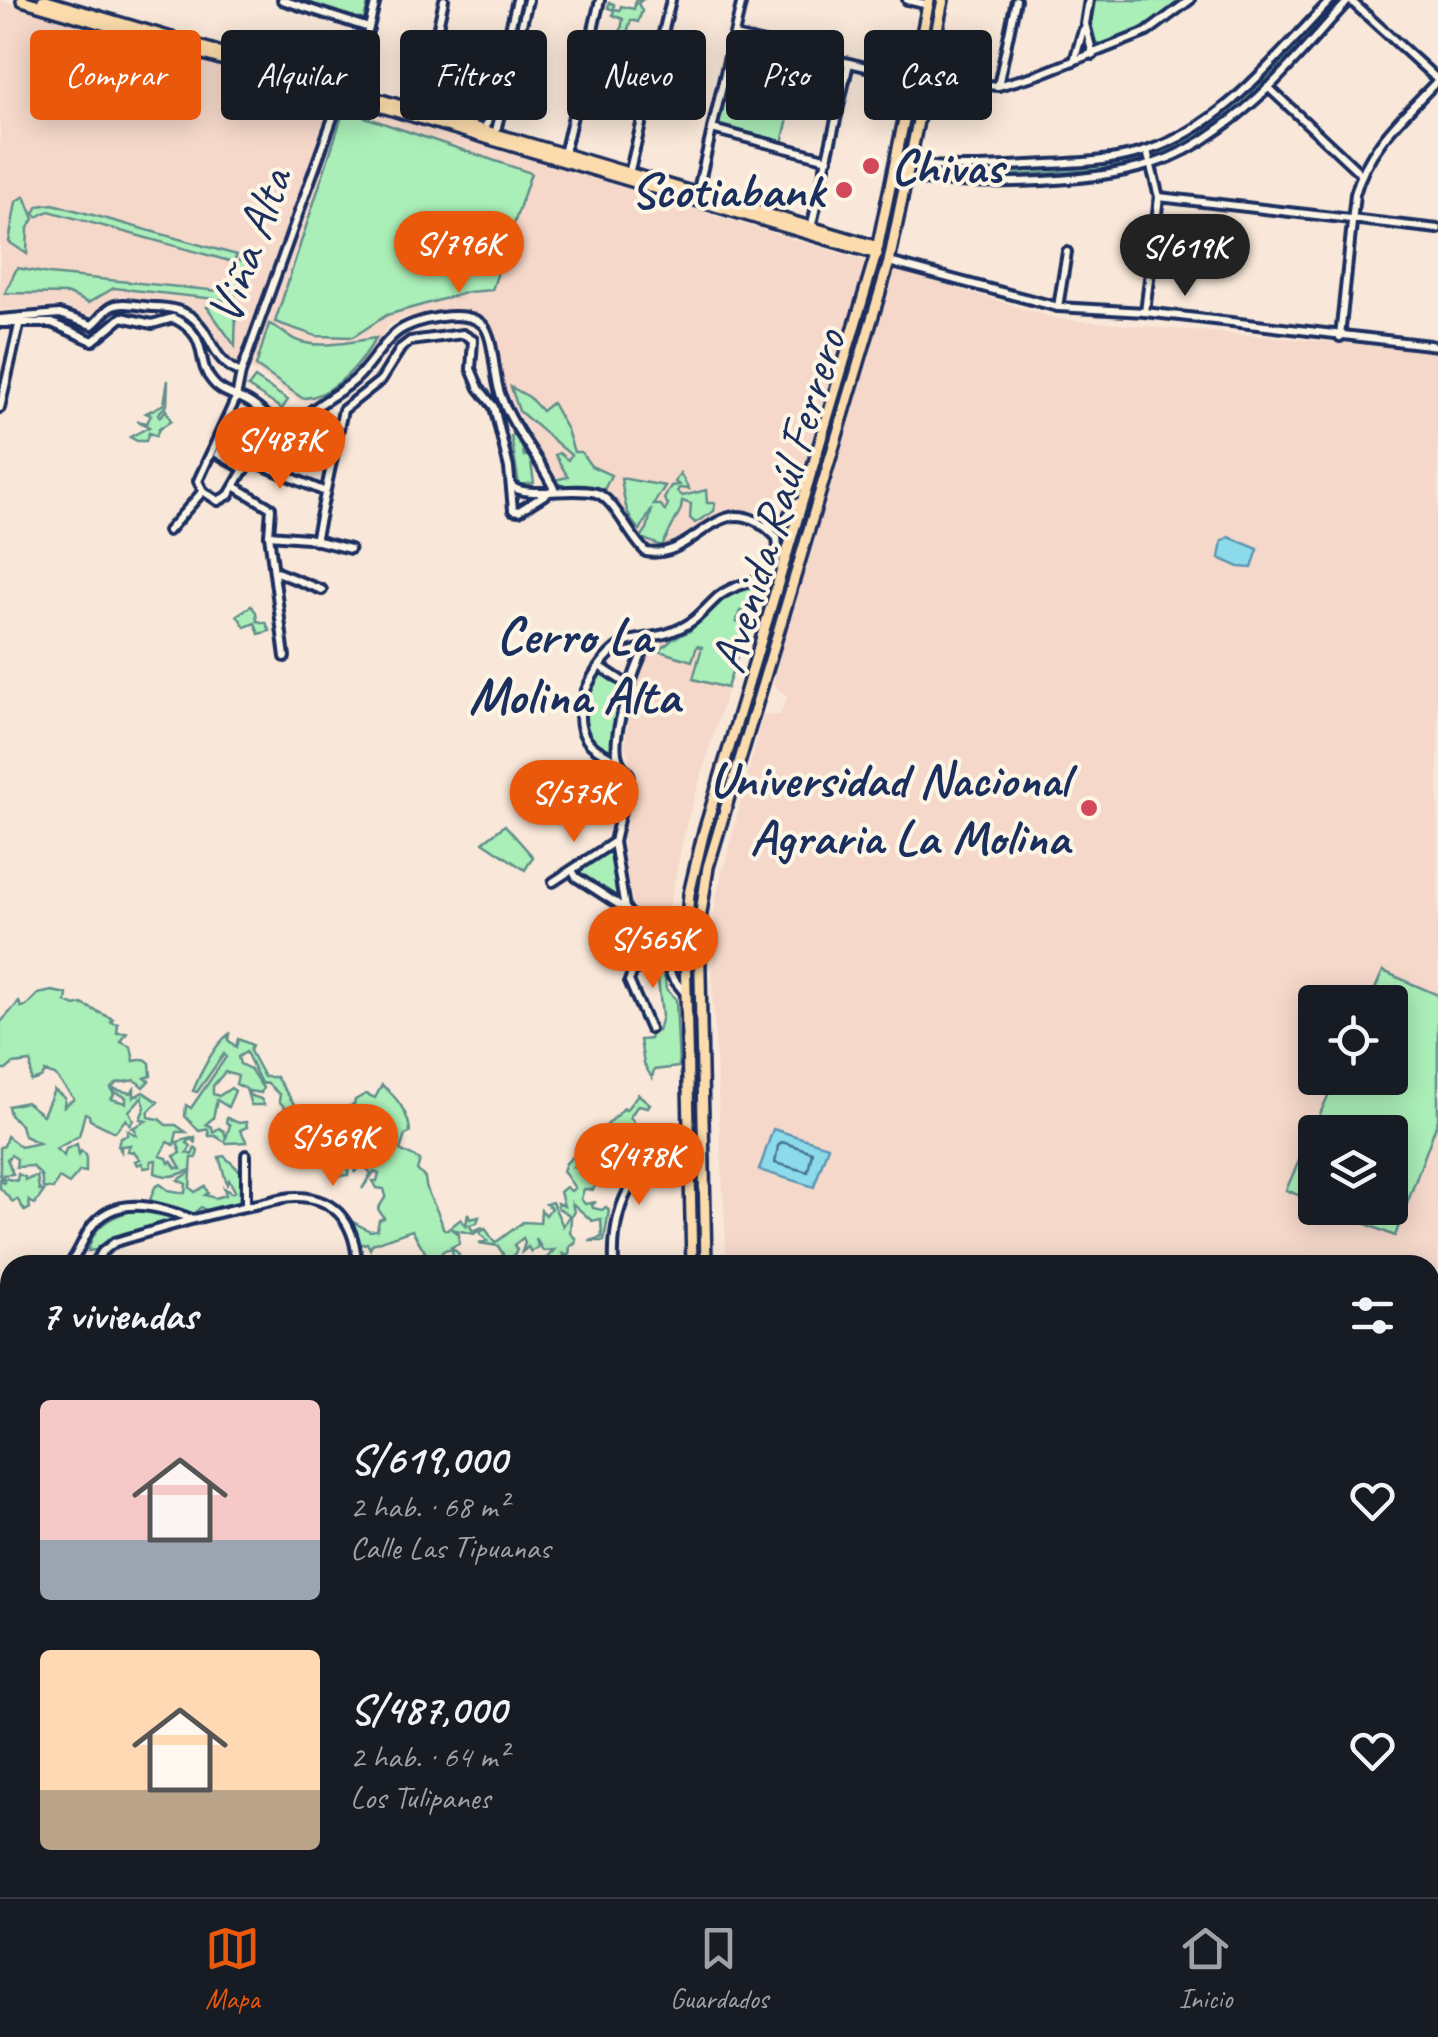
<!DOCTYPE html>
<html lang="es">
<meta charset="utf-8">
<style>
body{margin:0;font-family:Caveat,sans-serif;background:#20242c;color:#f1f3f6;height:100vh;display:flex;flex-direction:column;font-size:38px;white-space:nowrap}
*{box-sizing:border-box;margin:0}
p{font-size:32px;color:#9ea1a6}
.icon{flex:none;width:55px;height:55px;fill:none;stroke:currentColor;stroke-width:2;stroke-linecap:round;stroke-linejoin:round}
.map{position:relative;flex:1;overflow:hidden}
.details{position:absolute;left:0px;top:1255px;width:1440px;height:642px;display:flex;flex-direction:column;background:#171b24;border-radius:30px 30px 0 0;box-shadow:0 5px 25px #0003}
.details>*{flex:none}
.banner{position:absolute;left:30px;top:30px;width:1380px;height:90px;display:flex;gap:20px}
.buttons{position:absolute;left:1298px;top:985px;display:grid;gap:20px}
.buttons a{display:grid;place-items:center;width:110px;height:110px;border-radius:10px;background:#171b24;box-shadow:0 5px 25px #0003;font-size:50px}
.price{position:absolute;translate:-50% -85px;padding:0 22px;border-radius:35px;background:#ea580c;color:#fff;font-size:32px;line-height:65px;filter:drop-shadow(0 2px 5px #0008)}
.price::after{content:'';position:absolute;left:50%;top:60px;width:30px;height:22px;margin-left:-15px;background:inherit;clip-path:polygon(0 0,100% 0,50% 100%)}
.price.current{background:#222;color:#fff}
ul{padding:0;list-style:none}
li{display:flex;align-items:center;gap:30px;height:250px;padding:0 40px}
li span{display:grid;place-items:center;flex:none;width:280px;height:200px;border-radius:10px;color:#555}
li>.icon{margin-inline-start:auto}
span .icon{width:120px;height:120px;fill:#fffc;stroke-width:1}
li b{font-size:42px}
h2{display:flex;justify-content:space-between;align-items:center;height:120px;padding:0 40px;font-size:42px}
.tag{padding:0 35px;border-radius:10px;background:#171b24;box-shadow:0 5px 25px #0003;font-size:35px;line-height:90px}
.tag.current{background:#ea580c;color:#fff}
.menu{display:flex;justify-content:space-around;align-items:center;height:140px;border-top:2px solid #363941;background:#171b24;font-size:28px;color:#9ea1a6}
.menu a{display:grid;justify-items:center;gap:5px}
.menu .current{color:#ea580c}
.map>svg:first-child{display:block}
.built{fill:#f5d8ca;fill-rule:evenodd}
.green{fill:#aaeeb8;stroke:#628e8b;stroke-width:2.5}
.water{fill:#8cdbeb;stroke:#5f96b3;stroke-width:2.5}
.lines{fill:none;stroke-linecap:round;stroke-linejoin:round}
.shore{stroke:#487496;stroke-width:2.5}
.minor-casing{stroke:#1b2f5e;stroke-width:14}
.major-casing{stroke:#1b2f5e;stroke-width:16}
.minor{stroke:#fcf5e5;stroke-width:6}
.major{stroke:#fcdcac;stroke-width:9}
.poi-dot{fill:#d1495b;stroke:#fcf5e5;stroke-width:4}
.labels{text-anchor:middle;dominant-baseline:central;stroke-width:8;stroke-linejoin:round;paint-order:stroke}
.poi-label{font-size:50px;font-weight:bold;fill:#1b2f5e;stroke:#fcf5e5;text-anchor:end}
.street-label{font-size:50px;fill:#1b2f5e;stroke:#fcf5e5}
.neighbourhood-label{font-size:52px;font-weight:bold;fill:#1b2f5e;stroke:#fcf5e5}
</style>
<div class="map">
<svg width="1438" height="1897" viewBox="0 0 1438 1897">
<rect width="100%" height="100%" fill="#f9e8d9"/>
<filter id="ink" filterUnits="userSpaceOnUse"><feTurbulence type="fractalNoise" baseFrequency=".01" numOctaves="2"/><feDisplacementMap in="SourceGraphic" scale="20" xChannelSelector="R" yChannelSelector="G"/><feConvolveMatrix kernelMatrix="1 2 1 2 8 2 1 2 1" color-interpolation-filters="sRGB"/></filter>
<g filter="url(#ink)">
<g class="built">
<path d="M0,0L1058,319L1438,351V1768L1430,1763V1265H727L712,982L715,901L763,715H780L787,697L773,684L806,543L738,510H724L664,547L646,545L604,491L558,482L505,392L495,336L490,326L478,316L463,312L406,317L389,325L364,364L327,394L307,403L298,401L257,372L231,361L211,329L192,308L178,302L118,296L87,318L64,306L0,310ZM1315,1002H1390V1078H1315ZM1315,1132H1390V1208H1315Z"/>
<polygon points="752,586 757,592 685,829 661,948 632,901 624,858 622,822 635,773 625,746 629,711 639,673 652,646 689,630 723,596"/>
</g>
<g class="green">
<polygon points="292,0 369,0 363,23"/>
<polygon points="636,0 642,0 638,3 642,11 638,22 631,20 626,36 622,37 622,43 625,44 622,56 612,54 617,50 623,19 613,15 614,10 608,8 609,3 614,4 614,9 620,10 621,6 634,9"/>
<path d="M1092,0H1184L1159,19L1102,47C1084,37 1089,18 1092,0Z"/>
<polygon points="1334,0 1341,0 1240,107 1194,140 1155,158 1152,155 1194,133 1237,102"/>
<polygon points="738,41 803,57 782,143 717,126"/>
<polygon points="344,110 531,173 492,290 468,292 387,315 353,337 316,336 275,322"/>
<polygon points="1143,157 1142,161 1115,169 963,178 954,178 953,175 1060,169"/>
<polygon points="25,196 34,219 28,228 27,254 9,242 16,202"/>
<polygon points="53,204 237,255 233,262 49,211 37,217 34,213 38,206"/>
<polygon points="239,260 248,261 233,301 114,288 88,303 69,294 5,293 17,268 49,274 229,292"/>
<polygon points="236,305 235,346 207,307"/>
<path d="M269,324C279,328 287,336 296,340C319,350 353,341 376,338C362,362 333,398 302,398L256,366Z"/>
<polygon points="255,378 288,400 282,409 248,387"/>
<polygon points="168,380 167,405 158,414 160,417 166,410 171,421 159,429 156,436 149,433 146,441 137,441 130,437 149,427 137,421 147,423 151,415 146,413 164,404"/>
<polygon points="511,387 529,397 542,411 552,403 567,430 574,452 581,452 591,466 611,475 604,490 561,485 554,480 568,477 555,455 559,453 568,460 571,455 519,411"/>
<polygon points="521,435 524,456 530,455 534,483 519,485 511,436"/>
<path d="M680,473L689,489L679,488L677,492L683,496L706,490L707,503H715L714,511L695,523L690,518L691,504L682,501L681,509L662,546L641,538L647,529L652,509L640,530C625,518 624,497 621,478L665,486L653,505H661L665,511L668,504L664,499L671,486L679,485L675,482Z"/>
<polygon points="751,586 757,592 750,614 740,611 736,622 747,625 727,688 693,679 702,647 697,646 692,661 659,651 674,638 690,631 723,596"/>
<polygon points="251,606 256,612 257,621 266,623 270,631 259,634 255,623 245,627 237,615"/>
<path d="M601,672L625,687L611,752L591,742C575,716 586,696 601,672Z"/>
<polygon points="505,825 533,857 525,870 483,842"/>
<polygon points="607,850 612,853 617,899 583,876 578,868"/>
<polygon points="656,962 665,979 666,989 676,999 679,1067 654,1070 652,1078 644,1064 640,1040 650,1039 651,1035 658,1031 662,1016"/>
<polygon points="1383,971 1438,995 1438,1120 1395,1236 1328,1208 1390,1208 1390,1132 1315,1132 1315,1202 1286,1190 1336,1078 1390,1078 1390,1002 1369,1002"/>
<path d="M52,991L67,994L66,1002L75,1006L82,1004L113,1019L111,1022L118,1024L117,1033H127L121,1042L131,1047L134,1061L145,1059L150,1063L151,1076L145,1078L149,1081L143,1087L135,1080L117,1083L111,1088L114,1095L111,1099L126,1103V1097L114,1092V1089L131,1093L134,1089V1097L143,1092L158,1102L149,1111L148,1117L159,1119L166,1125H176L186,1132H177L174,1145L167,1142L160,1156L167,1158L169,1163L171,1161L176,1168H181L174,1156L181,1153L177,1142L195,1137V1142L191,1139L187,1143L191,1146L187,1153L192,1155L195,1148L198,1151L196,1158H192L191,1170C176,1175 171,1179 155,1173L156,1160L151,1161V1167L144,1168L142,1163L137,1165L135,1161L140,1159L134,1152L127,1151L130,1145L121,1146V1151L118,1146L120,1137L127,1135V1130L136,1135L135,1129L132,1128L146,1121L140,1119L145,1107L142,1097L129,1111L133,1120L130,1125L126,1119L115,1132L90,1120L89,1115L85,1113L79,1136L56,1149L64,1156L66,1149L77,1144L79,1155L81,1151L86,1154V1172L80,1171L69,1184L59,1178L53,1189L43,1188L41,1175L32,1166L16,1167L17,1159L11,1155L7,1159L13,1174L3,1175L1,1181L4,1183V1178L17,1181L18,1174L25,1177V1180L37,1176L39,1190L44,1191L35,1204L29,1201L30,1208L25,1211L17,1199L13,1202L0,1188V1147L4,1146L7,1136L21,1147L39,1143L24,1136L21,1125L10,1115L8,1106L26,1102L43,1115L54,1090L65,1098L64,1106L74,1099L55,1075L45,1072L41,1078L31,1081V1062L13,1064L6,1070H0V1023L19,1002L21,1007L26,1006L38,994Z"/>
<path d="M229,1034L228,1040L236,1047L238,1039L252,1045L250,1051L264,1077H276L301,1114L312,1122V1129L304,1138L293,1136L296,1120L279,1101L280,1095L268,1084L261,1083L246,1052L238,1057L240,1064L250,1069L263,1088L261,1093L249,1091V1095L261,1099L264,1105H251L246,1089L236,1084L238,1076L225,1072L213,1086V1094L219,1096L231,1088L235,1091L228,1107L217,1100L213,1118L206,1124L212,1127L213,1132L219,1128L224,1131L226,1138L230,1125L226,1122L227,1118L239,1123L246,1122L247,1127L240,1130L247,1142L227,1143L215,1136H209L208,1129L199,1131L185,1116L186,1105L191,1108L226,1057L224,1054L197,1092L193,1091C200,1073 215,1044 229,1034Z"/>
<path d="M382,1085C396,1096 410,1115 410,1133L405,1135L400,1150L420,1160L417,1170L425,1178C426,1197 439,1208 443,1228L447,1230L461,1219L466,1226L468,1213L470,1219L479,1217L477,1223L469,1225L473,1231L483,1227L474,1234L451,1229L459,1234V1244L451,1247L459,1254L458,1265H454L452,1250L447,1249L442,1252V1261L435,1259L433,1265L424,1259L418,1260L423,1253L427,1255L412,1230L372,1244L370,1249L367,1243L359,1245L353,1222L370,1231L377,1230L379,1220L384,1218L378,1209L386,1196L384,1189L377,1188L373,1181H377L379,1174L374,1172L362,1189L371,1173L362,1164L354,1173L358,1159L354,1157L350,1160L348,1175L339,1176L337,1168L343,1161L338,1154L345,1147L342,1143L346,1137L335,1130L338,1126H350L344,1114L321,1124L319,1131L326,1138L323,1139L317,1131L316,1124L324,1113L354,1105L355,1100L366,1094L375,1098Z"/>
<polygon points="638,1094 650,1104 648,1107 638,1105 630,1117 638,1128 631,1137 626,1135 620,1150 616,1148 614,1154 609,1154 605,1145 620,1144 607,1125 624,1108 626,1110"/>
<polygon points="595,1144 613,1162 604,1166 606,1180 600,1177 593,1190 584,1189 581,1199 585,1204 596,1202 592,1205 593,1208 602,1210 606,1207 609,1210 604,1241 589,1241 602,1237 601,1219 592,1221 572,1203 574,1212 571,1216 558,1208 557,1203 564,1206 560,1192 566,1187 571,1191 575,1188 563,1171 566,1163 579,1151 582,1160 573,1167 582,1170 590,1159 585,1154"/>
<polygon points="224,1156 241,1172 239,1206 208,1212 201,1207 193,1214 150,1200 155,1187 160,1184 168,1190 185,1193 186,1184 178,1180 191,1172 190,1188 195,1192 205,1186 208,1193 205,1195 215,1198 226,1195 224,1188 231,1193 235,1191 229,1180 227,1184 219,1157"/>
<polygon points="552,1202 563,1226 569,1216 571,1218 570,1233 576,1239 575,1244 570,1246 569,1256 563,1254 570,1265 546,1265 544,1261 554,1250 543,1251 536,1238 538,1247 531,1252 528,1247 522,1252 525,1243 523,1238 514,1245 517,1250 507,1265 502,1265 503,1254 498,1246 479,1243 487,1241 480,1233 485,1228 495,1243 523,1222 540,1223 541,1210 546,1215 551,1208 546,1204"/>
<path d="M145,1208L177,1215L182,1221L116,1238L97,1250L88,1251C94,1221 118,1213 145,1208Z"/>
<polygon points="10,1589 10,1635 3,1652 0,1653 0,1594 7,1597"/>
</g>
<g class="water">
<polygon points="1229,537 1258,549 1252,568 1239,567 1219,558 1222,541"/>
<polygon points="773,1129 828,1146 814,1187 759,1170"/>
</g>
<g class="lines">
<polygon class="shore" points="782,1142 812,1152 808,1172 775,1163 778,1146"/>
<g class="minor-casing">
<g id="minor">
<polyline points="282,0 369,28"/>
<polyline points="907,0 928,5"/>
<polyline points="1089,0 1085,24 1093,55"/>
<polyline points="1350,0 1438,80"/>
<polyline points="734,36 913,78 998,86 1040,74 1147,32 1190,0"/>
<polyline points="1074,61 1083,30"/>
<polyline points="998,86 1016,0"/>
<polyline points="1268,87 1360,173"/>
<polyline points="419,111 444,0"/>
<polyline points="712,129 828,159"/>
<polyline points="484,135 517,0"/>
<polyline points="495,135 528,0"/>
<polyline points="564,154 600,0"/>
<path d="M896,161C939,170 984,167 1027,165C1068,163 1110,163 1149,150C1225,125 1277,55 1331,0"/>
<polyline points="629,174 671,0"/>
<path d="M894,177C961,186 1087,185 1152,164C1175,157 1199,144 1219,129C1269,95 1308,44 1349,0"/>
<polyline points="697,194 742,0"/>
<polyline points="1159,197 1438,229"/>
<polyline points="811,228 849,63"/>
<polyline points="889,262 1058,307 1145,312 1438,346"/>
<polyline points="1058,307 1067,252"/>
<polyline points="1145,312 1159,197 1147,151"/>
<path d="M0,319L60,314L92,325C99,320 102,314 108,309C120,299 140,307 154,307C219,308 199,356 241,373"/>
<path d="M0,323H52L93,341L122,317L152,324L173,318C212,337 194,360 212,381C220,392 234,395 245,400C258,406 265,416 277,423C294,434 315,438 335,444"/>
<path d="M1340,337L1355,194C1368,146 1405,115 1438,80"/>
<polyline points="0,408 20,321"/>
<path d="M291,431C308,409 328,400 350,384C369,370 378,347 396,333C413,319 465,308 482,324C495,335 493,378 501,396C513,429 539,457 554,489L519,511L513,510L509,468L494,407L479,388L471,369L473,340L463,334L410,341L401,348L381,380L343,410L315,541"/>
<polyline points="225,438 253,453"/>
<polyline points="226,438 218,454 245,470"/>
<polyline points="250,460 323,491"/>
<path d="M512,486C525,499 574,486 596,493C614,498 630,538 646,552C698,561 721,478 777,538C784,589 745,575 719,596C700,613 696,623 671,632C656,638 632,637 619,646C595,663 567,712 587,740C594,750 608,755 619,761"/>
<polyline points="236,487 271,508 269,535 285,657"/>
<polyline points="203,491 198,481 236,398 241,373 335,112 351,91 356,78 376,0"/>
<polyline points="203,491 218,501 229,495 272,421"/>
<polyline points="761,525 775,527 783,524 794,505 804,499"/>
<polyline points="168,531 203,491"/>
<polyline points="269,535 307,538 350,549"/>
<polyline points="274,571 322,590"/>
<path d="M648,641C637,664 608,736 619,761C621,766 626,769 629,774L614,842L625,908L663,955L672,977L684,992"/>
<polyline points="601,667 628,685"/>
<polyline points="572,870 576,877 624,908"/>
<polyline points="553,882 614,842"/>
<polyline points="650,1029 629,981 633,971 663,955"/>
<polyline points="246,1206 246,1155"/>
<path d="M69,1265C78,1254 82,1242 89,1230C113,1193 158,1206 192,1219"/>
<path d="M94,1265L102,1252L115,1242C163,1228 210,1213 259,1204C271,1201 286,1196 298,1197C339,1198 356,1228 357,1265"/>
<path d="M614,1265C612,1212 628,1158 689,1152"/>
<polyline points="0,1332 10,1324"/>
<polyline points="0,1405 10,1416"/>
<polyline points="0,1429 10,1441"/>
<polyline points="0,1498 10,1473"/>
<polyline points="0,1707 10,1716"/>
<polyline points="1430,1800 1430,1810"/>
<polyline points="121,1888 133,1897"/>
<polyline points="678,1888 695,1897"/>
<polyline points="706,1888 720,1897"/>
<polyline points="1369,1888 1370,1897"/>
<polyline points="206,1897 216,1888"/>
<polyline points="417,1897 427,1888"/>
<polyline points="812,1897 819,1888"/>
<polyline points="926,1897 934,1888"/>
</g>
</g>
<g class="major-casing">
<g id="major">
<polyline points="22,0 877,254"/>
<polyline points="43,0 878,247"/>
<polyline points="692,1265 685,946 689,894 703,835 876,254 929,0"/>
<polyline points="706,1265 699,926 708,867 889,262 943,0"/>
<polyline points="609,1897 619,1888"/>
<polyline points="627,1897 638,1888"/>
</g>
</g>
<use href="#minor" class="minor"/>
<use href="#major" class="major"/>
</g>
</g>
<g class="poi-dot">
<circle cx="871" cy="166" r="10"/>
<circle cx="844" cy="190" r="10"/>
<circle cx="1089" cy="808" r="10"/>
</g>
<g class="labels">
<g class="poi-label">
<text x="891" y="166" text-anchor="start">Chivas</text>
<text x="824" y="190">Scotiabank</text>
<text x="1069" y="779">Universidad Nacional<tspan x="1069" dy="58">Agraria La Molina</tspan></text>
</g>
<g class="street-label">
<text transform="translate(249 246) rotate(-70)">Viña Alta</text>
<text transform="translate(778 501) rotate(-73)">Avenida Raúl Ferrero</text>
</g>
<g class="neighbourhood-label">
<text x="574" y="636">Cerro La<tspan x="574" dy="60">Molina Alta</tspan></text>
</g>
</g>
</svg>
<div class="buttons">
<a><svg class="icon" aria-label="locate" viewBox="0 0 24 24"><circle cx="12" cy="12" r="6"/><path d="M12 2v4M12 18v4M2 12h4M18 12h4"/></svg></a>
<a><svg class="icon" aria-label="layers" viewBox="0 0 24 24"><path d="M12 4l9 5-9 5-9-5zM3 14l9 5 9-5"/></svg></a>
</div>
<b class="price" style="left:459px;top:296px">S/796K</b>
<b class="price current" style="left:1185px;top:299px">S/619K</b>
<b class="price" style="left:280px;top:492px">S/487K</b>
<b class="price" style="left:574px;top:845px">S/575K</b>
<b class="price" style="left:653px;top:991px">S/565K</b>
<b class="price" style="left:333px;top:1189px">S/569K</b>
<b class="price" style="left:639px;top:1208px">S/478K</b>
<div class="banner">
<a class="tag current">Comprar</a>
<a class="tag">Alquilar</a>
<a class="tag">Filtros</a>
<a class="tag">Nuevo</a>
<a class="tag">Piso</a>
<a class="tag">Casa</a>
</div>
<section class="details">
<h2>7 viviendas<svg class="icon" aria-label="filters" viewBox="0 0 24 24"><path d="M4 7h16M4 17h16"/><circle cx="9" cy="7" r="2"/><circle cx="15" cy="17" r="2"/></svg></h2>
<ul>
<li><span style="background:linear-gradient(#f6c9c9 70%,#9aa5b1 0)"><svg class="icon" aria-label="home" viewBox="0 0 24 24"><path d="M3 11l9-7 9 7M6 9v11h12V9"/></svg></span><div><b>S/619,000</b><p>2 hab. · 68 m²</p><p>Calle Las Tipuanas</p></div><svg class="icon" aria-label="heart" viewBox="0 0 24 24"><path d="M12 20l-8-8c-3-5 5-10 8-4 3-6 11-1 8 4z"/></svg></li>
<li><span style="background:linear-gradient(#ffd9b3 70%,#b9a48a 0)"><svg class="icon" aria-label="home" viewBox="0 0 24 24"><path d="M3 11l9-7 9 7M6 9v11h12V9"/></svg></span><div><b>S/487,000</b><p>2 hab. · 64 m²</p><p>Los Tulipanes</p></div><svg class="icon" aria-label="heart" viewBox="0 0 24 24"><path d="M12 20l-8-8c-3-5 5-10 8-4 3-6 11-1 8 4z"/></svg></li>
</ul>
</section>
</div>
<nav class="menu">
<a class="current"><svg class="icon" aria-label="map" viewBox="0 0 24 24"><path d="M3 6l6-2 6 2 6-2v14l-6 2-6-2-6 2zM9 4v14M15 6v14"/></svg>Mapa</a>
<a><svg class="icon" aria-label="saved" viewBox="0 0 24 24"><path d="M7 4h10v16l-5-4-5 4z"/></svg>Guardados</a>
<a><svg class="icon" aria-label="home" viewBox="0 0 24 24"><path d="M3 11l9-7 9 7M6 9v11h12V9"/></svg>Inicio</a>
</nav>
